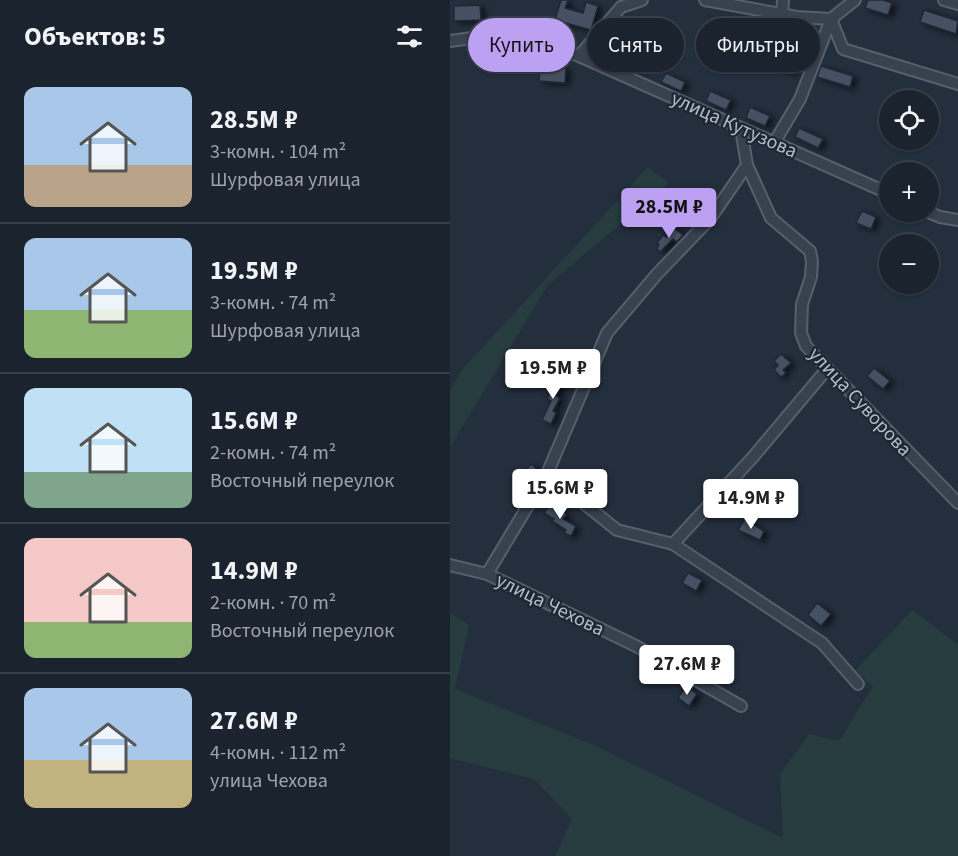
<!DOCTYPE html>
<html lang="ru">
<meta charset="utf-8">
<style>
body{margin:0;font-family:"Source Sans 3",sans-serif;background:#282f3a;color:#f1f3f6;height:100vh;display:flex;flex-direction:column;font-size:22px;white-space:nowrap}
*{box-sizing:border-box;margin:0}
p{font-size:20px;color:#a0a4aa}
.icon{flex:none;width:33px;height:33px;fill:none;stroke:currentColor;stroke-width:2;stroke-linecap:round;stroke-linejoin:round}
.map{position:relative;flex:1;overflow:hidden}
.side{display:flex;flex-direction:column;background:#1b232e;width:450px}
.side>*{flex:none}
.guide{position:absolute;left:18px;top:18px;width:399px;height:54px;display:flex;gap:12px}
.tools{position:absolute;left:429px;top:90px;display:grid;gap:12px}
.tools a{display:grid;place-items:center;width:60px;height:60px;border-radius:50%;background:#1b232e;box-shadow:0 2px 4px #0004,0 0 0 2px #39404a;font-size:30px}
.price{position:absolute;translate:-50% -51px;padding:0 14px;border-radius:6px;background:#fff;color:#222;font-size:20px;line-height:39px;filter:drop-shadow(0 2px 3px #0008)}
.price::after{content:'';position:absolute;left:50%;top:36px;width:18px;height:14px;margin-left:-9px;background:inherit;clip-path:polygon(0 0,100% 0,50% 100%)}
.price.active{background:#bca0f2;color:#111}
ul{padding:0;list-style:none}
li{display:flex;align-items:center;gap:18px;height:150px;padding:0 24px}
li+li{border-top:2px solid #39404a}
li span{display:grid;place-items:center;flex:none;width:168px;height:120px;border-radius:12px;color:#555}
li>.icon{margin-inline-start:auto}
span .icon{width:72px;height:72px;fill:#fffc;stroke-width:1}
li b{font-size:26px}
h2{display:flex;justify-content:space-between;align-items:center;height:72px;padding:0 24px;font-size:26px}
.pill{padding:0 21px;border-radius:27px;background:#1b232e;box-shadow:0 2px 4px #0004,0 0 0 2px #39404a;font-size:21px;line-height:54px}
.pill.active{background:#bca0f2;color:#111}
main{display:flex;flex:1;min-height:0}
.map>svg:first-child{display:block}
.green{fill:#263c3f}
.building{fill:#455162;stroke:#1f2835;stroke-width:1.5;filter:url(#shadow)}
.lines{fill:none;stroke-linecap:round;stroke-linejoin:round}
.minor-casing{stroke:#565f6c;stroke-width:14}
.minor{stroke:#38414e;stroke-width:10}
.labels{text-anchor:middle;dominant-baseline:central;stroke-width:4.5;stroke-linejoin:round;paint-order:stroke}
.street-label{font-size:20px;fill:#b4bcc9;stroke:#1d2633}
</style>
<main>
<section class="side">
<h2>Объектов: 5<svg class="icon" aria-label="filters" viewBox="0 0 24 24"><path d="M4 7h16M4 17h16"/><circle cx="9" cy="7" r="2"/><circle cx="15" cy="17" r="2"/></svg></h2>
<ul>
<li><span style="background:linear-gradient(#a9c7e8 65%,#b9a48a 0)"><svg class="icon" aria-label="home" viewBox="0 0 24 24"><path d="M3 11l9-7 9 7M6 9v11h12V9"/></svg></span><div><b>28.5M ₽</b><p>3-комн. · 104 m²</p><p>Шурфовая улица</p></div></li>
<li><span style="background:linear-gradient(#a9c7e8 60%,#8fb573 0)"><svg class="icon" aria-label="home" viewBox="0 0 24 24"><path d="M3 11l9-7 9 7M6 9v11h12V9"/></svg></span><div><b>19.5M ₽</b><p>3-комн. · 74 m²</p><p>Шурфовая улица</p></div></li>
<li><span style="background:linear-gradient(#bfe0f5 70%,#7fa58c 0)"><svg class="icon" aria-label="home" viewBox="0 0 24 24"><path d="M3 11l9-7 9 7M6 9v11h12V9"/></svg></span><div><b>15.6M ₽</b><p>2-комн. · 74 m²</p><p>Восточный переулок</p></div></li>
<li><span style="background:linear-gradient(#f6c9c9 70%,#8fb573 0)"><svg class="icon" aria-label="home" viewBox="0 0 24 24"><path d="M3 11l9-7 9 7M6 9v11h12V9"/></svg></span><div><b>14.9M ₽</b><p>2-комн. · 70 m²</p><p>Восточный переулок</p></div></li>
<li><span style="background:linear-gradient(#a9c7e8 60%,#c2b280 0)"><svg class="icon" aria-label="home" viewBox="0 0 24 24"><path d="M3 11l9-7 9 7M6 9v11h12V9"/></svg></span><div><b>27.6M ₽</b><p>4-комн. · 112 m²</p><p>улица Чехова</p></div></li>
</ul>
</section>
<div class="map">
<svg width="508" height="856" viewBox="0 0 508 856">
<defs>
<filter id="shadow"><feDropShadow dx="4.5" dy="2.5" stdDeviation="3" flood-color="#0009"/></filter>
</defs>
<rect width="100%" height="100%" fill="#242f3e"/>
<g class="green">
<polygon points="198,167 219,183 98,285 0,447 0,391 11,371"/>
<polygon points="462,610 508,644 508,856 105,856 122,819 84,779 0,758 0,613 19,625 5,689 146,746 333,838 330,774 359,734 389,741 423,686 405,671"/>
</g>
<g class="building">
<polygon points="111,0 118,0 115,8 133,13 136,2 148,6 141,30 105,20"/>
<polygon points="418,0 433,0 442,3 438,15 415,8"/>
<polygon points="30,5 31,20 4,21 4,6"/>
<polygon points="474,10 508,21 506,34 470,22"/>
<polygon points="199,19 221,26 218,38 195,31"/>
<polygon points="254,35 277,43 274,54 251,46"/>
<polygon points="172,53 191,62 187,70 168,62"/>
<polygon points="324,53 347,60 343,72 320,65"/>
<polygon points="90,66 116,68 115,83 89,81"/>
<polygon points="371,66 403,76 400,87 367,77"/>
<polygon points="216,73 235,82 231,91 211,82"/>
<polygon points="260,91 281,100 276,110 256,101"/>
<polygon points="300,107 320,116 315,126 296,118"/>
<polygon points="349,128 373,139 368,148 345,137"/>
<polygon points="412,211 426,217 421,229 406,223"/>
<polygon points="224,228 233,235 227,242 223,239 210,252 207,249 209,245 207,243 213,235 216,237"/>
<polygon points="331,354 341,363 333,370 336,373 331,377 324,370 328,365 324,361"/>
<polygon points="424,368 440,381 433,389 417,376"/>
<polygon points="110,375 115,377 106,396 110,398 103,411 106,413 101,424 92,420 101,401 97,399 107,376"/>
<polygon points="81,464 86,468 79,477 81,479 76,486 65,479 70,472 73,474"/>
<polygon points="100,505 117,514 113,519 126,526 121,536 114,533 116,530 102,521 104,519 94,513"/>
<polygon points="295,519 314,531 310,540 288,530"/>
<polygon points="238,573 252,580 246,591 232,583"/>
<polygon points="367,603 381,614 371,626 358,615"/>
<polygon points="236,686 247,694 239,706 228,698"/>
</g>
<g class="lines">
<g class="minor-casing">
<g id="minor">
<polyline points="255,0 347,17 381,19 405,0"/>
<polyline points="494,0 508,4"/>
<polyline points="332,14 333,0"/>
<polyline points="381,19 393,49 508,84"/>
<polyline points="0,41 50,34 79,36 129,56 440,194"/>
<polyline points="129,56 171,7 192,0"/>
<polyline points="291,129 297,165 321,218 360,251 362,261 361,277 352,304 351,333 356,346 508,503"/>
<polyline points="324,143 350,99 381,19"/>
<polyline points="478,212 490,217 508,220"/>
<polyline points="97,474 167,530 223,544 372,643 408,684"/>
<polyline points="223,544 303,457 377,369"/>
<polyline points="0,565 37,574 186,646 291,706"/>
<polyline points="37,574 97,474 157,333 207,274 260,219 297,165"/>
</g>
</g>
<use href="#minor" class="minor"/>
</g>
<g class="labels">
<g class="street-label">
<text transform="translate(284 125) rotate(24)">улица Кутузова</text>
<text transform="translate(410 402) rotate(47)">улица Суворова</text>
<text transform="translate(100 605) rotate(26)">улица Чехова</text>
</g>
</g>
</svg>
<div class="tools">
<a><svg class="icon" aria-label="locate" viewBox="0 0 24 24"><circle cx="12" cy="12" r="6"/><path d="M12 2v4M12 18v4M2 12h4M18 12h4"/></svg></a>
<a>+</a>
<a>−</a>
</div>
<b class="price active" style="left:219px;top:239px">28.5M ₽</b>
<b class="price" style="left:103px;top:400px">19.5M ₽</b>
<b class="price" style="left:110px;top:520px">15.6M ₽</b>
<b class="price" style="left:301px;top:530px">14.9M ₽</b>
<b class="price" style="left:237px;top:696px">27.6M ₽</b>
<div class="guide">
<a class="pill active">Купить</a>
<a class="pill">Снять</a>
<a class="pill">Фильтры</a>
</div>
</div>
</main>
